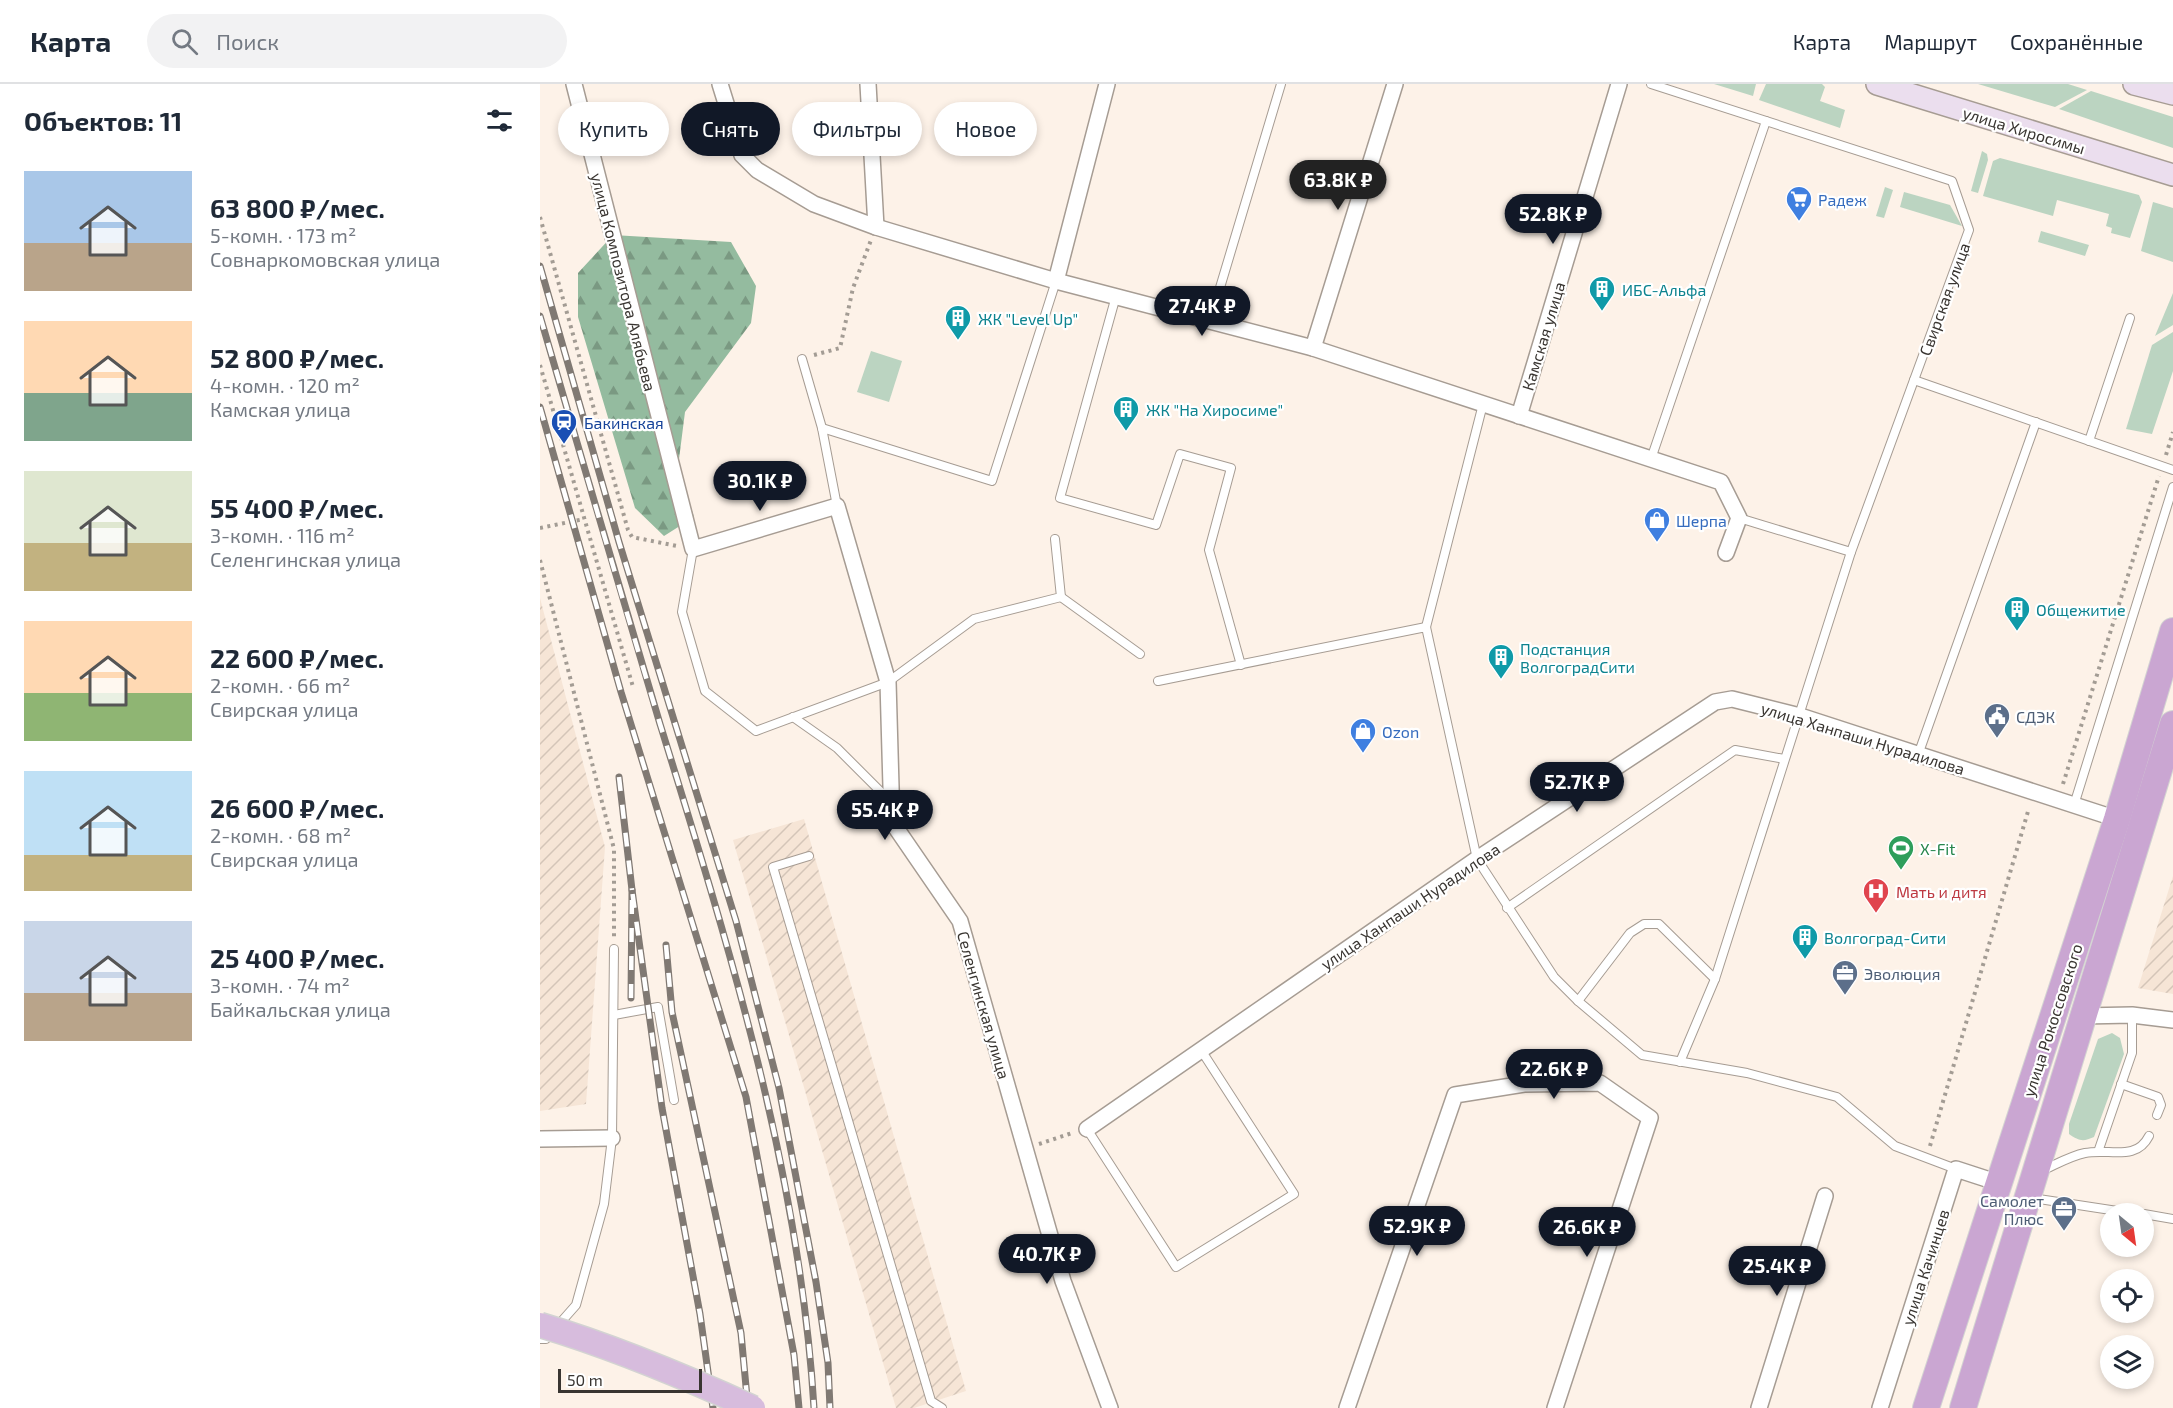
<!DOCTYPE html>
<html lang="ru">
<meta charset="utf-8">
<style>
body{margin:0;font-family:"Exo 2",sans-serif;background:#f2f2f3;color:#1f2937;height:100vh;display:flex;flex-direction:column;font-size:22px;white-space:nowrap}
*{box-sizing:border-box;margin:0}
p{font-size:20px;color:#747a83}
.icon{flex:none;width:33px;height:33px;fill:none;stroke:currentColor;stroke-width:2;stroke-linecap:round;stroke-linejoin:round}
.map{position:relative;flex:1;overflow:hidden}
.side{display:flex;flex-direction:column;background:#fff;width:540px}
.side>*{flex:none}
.banner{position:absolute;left:18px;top:18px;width:570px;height:54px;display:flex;gap:12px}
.needle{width:39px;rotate:151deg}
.buttons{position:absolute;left:1560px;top:1119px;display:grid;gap:12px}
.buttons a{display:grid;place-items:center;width:54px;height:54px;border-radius:50%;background:#fff;box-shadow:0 3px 9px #0003;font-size:30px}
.scale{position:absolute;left:18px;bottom:15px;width:144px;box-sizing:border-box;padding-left:6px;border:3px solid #393531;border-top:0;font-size:16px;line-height:21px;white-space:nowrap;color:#393531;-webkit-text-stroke:4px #fff;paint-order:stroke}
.price{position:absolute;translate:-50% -51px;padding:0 14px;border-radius:21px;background:#111827;color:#fff;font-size:20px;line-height:39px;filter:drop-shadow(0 2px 3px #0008)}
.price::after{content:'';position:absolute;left:50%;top:36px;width:18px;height:14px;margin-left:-9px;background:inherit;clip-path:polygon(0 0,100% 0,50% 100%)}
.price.current{background:#222;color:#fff}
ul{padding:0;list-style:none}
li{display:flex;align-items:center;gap:18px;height:150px;padding:0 24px}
li span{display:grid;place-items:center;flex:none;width:168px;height:120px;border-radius:0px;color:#555}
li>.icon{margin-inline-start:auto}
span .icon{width:72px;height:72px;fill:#fffc;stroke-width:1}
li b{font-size:26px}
h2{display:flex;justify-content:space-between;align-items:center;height:72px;padding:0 24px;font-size:26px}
.chip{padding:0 21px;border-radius:27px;background:#fff;box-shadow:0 3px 9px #0003;font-size:21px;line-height:54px}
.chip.current{background:#111827;color:#fff}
header{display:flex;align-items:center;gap:36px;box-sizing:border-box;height:84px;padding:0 30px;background:#fff;border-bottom:2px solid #e0e1e3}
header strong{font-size:28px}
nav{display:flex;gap:33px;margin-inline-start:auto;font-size:21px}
.search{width:420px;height:54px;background:#f2f2f3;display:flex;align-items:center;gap:15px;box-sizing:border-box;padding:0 21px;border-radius:33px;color:#747a83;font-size:22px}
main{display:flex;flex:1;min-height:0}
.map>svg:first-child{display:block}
.industrial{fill:url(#industrial-furrows)}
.green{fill:#bbd4c1}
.forest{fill:url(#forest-firs)}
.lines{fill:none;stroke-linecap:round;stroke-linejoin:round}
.service-casing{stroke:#a69c93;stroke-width:10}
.minor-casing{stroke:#a69c93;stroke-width:18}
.secondary-casing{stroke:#a69c93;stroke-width:24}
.trunk-casing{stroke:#d3d3d2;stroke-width:28}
.path{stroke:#a39c94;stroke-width:4;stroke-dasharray:3 4.5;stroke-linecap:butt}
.service{stroke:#fff;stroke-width:8}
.minor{stroke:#fff;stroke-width:15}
.secondary{stroke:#ebdeee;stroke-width:21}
.trunk{stroke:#caa6d2;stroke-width:26}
.rail-casing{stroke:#807973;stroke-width:7}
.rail{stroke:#fff;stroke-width:4.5;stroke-dasharray:14;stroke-linecap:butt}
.primary-bridge-casing{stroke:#d3d3d2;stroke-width:27;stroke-linecap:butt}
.primary-bridge{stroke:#d7bcdd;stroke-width:24}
.labels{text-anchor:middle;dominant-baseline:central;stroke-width:4.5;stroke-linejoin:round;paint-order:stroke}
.street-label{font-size:16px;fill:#393531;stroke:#fff}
.shop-label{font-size:16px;fill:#366cbe;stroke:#fff;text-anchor:start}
.culture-label{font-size:16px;fill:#0d838f;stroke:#fff;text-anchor:start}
.transit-label{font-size:16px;fill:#164399;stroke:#fff;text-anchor:start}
.service-label{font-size:16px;fill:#4e5e75;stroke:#fff;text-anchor:start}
.leisure-label{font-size:16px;fill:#27864d;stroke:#fff;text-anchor:start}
.health-label{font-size:16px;fill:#be3a42;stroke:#fff;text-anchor:start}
</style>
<header>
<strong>Карта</strong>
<div class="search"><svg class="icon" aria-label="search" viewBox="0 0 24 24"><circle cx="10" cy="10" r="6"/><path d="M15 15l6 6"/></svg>Поиск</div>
<nav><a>Карта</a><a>Маршрут</a><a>Сохранённые</a></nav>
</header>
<main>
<section class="side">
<h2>Объектов: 11<svg class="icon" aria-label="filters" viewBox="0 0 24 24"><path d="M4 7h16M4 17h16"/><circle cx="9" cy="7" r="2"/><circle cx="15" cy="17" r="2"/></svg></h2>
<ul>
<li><span style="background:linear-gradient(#a9c7e8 60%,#b9a48a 0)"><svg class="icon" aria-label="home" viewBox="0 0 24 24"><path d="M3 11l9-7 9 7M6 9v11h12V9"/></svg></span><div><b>63 800 ₽/мес.</b><p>5-комн. · 173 m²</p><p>Совнаркомовская улица</p></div></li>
<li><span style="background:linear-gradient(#ffd9b3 60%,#7fa58c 0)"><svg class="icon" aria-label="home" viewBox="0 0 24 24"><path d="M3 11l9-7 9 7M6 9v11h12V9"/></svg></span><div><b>52 800 ₽/мес.</b><p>4-комн. · 120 m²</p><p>Камская улица</p></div></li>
<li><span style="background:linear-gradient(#dfe7d0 60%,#c2b280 0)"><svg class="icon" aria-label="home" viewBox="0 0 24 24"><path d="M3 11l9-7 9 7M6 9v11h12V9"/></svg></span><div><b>55 400 ₽/мес.</b><p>3-комн. · 116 m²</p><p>Селенгинская улица</p></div></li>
<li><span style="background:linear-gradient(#ffd9b3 60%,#8fb573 0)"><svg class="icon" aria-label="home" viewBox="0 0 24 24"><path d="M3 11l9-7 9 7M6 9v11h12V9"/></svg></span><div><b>22 600 ₽/мес.</b><p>2-комн. · 66 m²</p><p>Свирская улица</p></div></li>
<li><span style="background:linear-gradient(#bfe0f5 70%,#c2b280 0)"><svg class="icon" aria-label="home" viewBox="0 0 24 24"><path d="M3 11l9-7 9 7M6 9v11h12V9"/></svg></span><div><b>26 600 ₽/мес.</b><p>2-комн. · 68 m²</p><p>Свирская улица</p></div></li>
<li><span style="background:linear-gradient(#c9d6e8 60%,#b9a48a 0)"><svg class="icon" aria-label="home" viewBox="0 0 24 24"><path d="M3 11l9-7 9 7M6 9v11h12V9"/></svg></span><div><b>25 400 ₽/мес.</b><p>3-комн. · 74 m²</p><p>Байкальская улица</p></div></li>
</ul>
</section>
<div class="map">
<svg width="1633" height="1324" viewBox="0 0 1633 1324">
<defs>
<pattern id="industrial-furrows" width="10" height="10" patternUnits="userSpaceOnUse" patternTransform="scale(1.5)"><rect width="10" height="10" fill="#f6e5d6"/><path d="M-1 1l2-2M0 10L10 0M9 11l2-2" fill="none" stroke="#d4c5b8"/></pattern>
<pattern id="forest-firs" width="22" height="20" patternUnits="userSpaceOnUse" patternTransform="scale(1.5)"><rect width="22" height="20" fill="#94bb9f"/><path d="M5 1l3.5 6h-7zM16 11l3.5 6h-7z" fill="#7a9982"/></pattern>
</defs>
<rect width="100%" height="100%" fill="#fdf2e8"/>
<g class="industrial">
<polygon points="0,514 65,763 46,1020 0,1027"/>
<polygon points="264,735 426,1307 374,1324 356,1324 193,756"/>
<polygon points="1633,792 1633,910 1598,904"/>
</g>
<g class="green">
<polygon points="1174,0 1216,0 1213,12"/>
<polygon points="1226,0 1282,0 1285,3 1280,17 1305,26 1300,44 1219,16"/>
<polygon points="1438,0 1528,0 1547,6 1515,23"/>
<polygon points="1551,7 1633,33 1633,64 1519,25"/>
<polygon points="1442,67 1447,70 1448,76 1438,109 1431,107"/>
<polygon points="1460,74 1599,111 1602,118 1590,154 1571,149 1572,144 1566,142 1569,130 1517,116 1513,132 1443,112 1453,77"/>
<polygon points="1345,103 1353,106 1344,134 1336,132"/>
<polygon points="1364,108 1410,121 1422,142 1360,123"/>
<polygon points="1613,118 1633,124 1633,178 1601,167"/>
<polygon points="1501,147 1549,161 1545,172 1498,158"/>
<polygon points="1633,209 1633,241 1615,252"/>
<polygon points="1633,248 1633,287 1612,350 1586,345 1612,261"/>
<polygon points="331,267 362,277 349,318 317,308"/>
<path d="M1572,949L1580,954L1584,970L1554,1053C1543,1058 1539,1057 1529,1050V1040L1558,955Z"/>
</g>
<polygon class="forest" points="73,151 191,158 216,202 211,239 145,328 138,383 154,433 124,452 95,424 38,233 38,189"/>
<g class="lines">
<g class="service-casing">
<g id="service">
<polyline points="1111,0 1412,97 1429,146 1311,468 1175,895 1140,978"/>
<polyline points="576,212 520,414 616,441 640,370 691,384 669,466 701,581"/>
<polyline points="670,237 741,0"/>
<polyline points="262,275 282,344 297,422"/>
<polyline points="1374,296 1633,386"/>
<polyline points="282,344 452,397 516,197"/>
<polyline points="1549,357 1590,234"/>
<polyline points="1111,375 1226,37"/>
<polyline points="1199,434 1311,468"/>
<polyline points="153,465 142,528 165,607 216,647 348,598 434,535 521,513 515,455"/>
<polyline points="521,513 600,570"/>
<polyline points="886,543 943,320"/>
<polyline points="618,597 886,543 937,775 1014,893 1038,917 1102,971 1207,989 1297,1013 1355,1062 1416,1085"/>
<polyline points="253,633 297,664 349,716"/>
<polyline points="1378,671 1496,338"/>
<polyline points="1534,721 1633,403"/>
<polyline points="269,772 233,783 391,1317 402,1324"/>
<polyline points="967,824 1195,666 1244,675"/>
<polyline points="1038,917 1090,849 1104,840 1119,840 1175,895"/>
<polyline points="74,931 118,923 134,1016"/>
<polyline points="1581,1000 1618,1013 1621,1021 1617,1031"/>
<polyline points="547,1045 636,1183 754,1110 661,966"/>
<polyline points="1558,1068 1592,969 1592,931"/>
<path d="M1501,1087C1515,1081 1530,1072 1545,1069C1569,1064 1596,1078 1609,1052"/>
<polyline points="1492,1114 1597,1130"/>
<polyline points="1604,1130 1633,1135"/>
<polyline points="0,1255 6,1255 36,1221 64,1120 72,1054 74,865"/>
</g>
</g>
<g class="minor-casing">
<g id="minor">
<polyline points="34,0 153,465 297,422 348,598 352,738 420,837 523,1197 570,1324"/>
<polyline points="180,0 202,71 217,86 274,120 336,143 516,197 773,264 1181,398 1199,434 1186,469"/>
<polyline points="328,0 336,143"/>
<polyline points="516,197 567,0"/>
<polyline points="773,264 855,0"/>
<polyline points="979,332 1079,0"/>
<polyline points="1542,932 1592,931 1633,936"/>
<polyline points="547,1045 937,775 1175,618 1192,615 1260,632 1577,735"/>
<polyline points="0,1055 72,1054"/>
<polyline points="807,1324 915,1011 984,1000 1060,999 1110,1034 1015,1324"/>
<polyline points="1219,1324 1285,1112"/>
<polyline points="1340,1324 1416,1085 1459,1099"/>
</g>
</g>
<g class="secondary-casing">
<g id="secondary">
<polyline points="1337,0 1633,91"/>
<polyline points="1594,0 1633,10"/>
</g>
</g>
<g class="trunk-casing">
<g id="trunk">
<polyline points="1386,1324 1577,735 1633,547"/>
<polyline points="1423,1324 1633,640"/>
</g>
</g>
<g class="path">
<polyline points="0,133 88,446 92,453 137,462"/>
<polyline points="274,271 300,264 313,204 331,156"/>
<polyline points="0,281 93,603"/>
<polyline points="1626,371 1633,348"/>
<polyline points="0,444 44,435"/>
<polyline points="0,476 74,765 74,853"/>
<polyline points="1523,700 1619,392"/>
<polyline points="499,1060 532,1049"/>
<polyline points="1390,1062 1489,724"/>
</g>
<use href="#service" class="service"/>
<use href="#minor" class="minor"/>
<use href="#secondary" class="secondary"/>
<use href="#trunk" class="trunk"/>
<g class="rail-casing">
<g id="rail">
<polyline points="0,182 79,458 196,837 239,1004 276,1198 288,1279 290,1324"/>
<path d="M0,232C40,368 79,504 120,640C189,862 260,1090 274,1324"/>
<polyline points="0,323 81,608 206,1013 254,1271 259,1324"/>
<polyline points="79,693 92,806"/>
<polyline points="126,861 132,928 201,1249 208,1324"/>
<polyline points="91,914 92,806 122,1024 160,1230 173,1324"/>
</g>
</g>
<use href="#rail" class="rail"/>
<g class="primary-bridge-casing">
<path id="primary-bridge" d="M0,1241C74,1263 143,1292 213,1324"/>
</g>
<use href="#primary-bridge" class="primary-bridge"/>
</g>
<defs>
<g id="supermarket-pin" transform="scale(1.35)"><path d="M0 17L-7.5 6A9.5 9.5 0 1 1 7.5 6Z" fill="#3f7fe0" stroke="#fff"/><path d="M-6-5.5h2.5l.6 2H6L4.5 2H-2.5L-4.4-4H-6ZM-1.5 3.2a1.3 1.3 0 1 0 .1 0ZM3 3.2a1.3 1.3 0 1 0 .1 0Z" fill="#fff"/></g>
<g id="building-pin" transform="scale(1.35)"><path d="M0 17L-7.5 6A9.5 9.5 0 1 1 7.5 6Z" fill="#0f9aa8" stroke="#fff"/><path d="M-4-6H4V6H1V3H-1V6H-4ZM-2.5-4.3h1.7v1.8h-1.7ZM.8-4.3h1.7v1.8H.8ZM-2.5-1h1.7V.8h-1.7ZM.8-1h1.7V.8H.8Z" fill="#fff"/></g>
<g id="station-pin" transform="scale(1.35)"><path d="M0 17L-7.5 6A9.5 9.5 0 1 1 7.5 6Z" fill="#1a4fb4" stroke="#fff"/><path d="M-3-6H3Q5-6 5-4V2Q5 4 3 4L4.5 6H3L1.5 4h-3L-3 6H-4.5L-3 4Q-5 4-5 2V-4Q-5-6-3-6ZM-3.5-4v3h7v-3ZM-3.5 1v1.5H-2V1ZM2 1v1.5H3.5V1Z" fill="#fff"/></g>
<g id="shop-pin" transform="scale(1.35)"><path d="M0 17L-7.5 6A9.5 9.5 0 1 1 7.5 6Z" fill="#3f7fe0" stroke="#fff"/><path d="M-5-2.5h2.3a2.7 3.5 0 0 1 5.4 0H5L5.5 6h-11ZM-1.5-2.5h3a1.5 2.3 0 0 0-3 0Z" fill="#fff"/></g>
<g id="civic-pin" transform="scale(1.35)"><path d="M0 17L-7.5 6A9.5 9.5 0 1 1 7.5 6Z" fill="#5c6f8a" stroke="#fff"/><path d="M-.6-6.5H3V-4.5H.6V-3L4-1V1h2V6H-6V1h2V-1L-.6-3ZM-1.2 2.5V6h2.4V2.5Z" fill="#fff"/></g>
<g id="stadium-pin" transform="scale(1.35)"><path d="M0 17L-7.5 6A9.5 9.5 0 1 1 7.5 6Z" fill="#2e9e5b" stroke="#fff"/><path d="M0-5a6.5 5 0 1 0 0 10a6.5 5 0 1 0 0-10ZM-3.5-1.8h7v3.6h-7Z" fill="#fff"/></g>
<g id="hospital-pin" transform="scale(1.35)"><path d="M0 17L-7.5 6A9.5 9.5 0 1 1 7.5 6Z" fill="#e0444e" stroke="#fff"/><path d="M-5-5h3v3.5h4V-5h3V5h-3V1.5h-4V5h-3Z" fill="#fff"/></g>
<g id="office-pin" transform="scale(1.35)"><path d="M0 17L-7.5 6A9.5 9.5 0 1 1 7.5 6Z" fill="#5c6f8a" stroke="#fff"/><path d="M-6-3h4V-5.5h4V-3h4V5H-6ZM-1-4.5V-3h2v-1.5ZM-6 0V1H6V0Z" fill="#fff"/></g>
</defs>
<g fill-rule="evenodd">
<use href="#supermarket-pin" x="1259" y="115"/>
<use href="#building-pin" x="1062" y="205"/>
<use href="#building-pin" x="418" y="234"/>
<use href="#building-pin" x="586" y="325"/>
<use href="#station-pin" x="24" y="338"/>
<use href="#shop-pin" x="1117" y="436"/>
<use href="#building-pin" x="1477" y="525"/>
<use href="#building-pin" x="961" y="573"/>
<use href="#civic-pin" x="1457" y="632"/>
<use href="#shop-pin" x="823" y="647"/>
<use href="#stadium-pin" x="1361" y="764"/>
<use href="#hospital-pin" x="1336" y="807"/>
<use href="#building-pin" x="1265" y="853"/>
<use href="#office-pin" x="1305" y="889"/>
<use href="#office-pin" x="1524" y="1125"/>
</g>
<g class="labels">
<g class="street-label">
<text transform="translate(1484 46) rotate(17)">улица Хиросимы</text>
<text transform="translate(84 198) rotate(76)">улица Композитора Алябьева</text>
<text transform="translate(1404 215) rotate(-70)">Свирская улица</text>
<text transform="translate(1003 252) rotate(-73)">Камская улица</text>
<text transform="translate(1323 654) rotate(17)">улица Ханпаши Нурадилова</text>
<text transform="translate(870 822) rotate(-34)">улица Ханпаши Нурадилова</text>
<text transform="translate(444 921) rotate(74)">Селенгинская улица</text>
<text transform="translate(1512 936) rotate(-72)">улица Рокоссовского</text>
<text transform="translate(1385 1183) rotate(-72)">улица Качинцев</text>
</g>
<g class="shop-label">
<text x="1278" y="115">Радеж</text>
<text x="1136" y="436">Шерпа</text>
<text x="842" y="647">Ozon</text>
</g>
<g class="culture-label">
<text x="1082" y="205">ИБС-Альфа</text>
<text x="438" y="234">ЖК "Level Up"</text>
<text x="606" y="325">ЖК "На Хиросиме"</text>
<text x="1496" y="525">Общежитие</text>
<text x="980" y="564">Подстанция<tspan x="980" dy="18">ВолгоградСити</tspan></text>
<text x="1284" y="853">Волгоград-Сити</text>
</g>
<g class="transit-label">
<text x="44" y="338">Бакинская</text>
</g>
<g class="service-label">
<text x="1476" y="632">СДЭК</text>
<text x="1324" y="889">Эволюция</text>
<text x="1504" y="1116" text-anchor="end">Самолет<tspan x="1504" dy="18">Плюс</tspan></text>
</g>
<g class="leisure-label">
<text x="1380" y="764">X-Fit</text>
</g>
<g class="health-label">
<text x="1356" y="807">Мать и дитя</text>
</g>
</g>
</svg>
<div class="buttons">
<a><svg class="needle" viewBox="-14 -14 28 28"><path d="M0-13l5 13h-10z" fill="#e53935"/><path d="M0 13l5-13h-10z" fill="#747a83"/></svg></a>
<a><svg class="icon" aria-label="locate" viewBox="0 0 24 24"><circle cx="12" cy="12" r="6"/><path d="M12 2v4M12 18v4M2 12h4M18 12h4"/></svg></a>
<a><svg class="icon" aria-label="layers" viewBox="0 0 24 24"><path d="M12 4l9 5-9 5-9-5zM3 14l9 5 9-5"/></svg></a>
</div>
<div class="scale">50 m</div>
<b class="price current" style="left:798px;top:127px">63.8K ₽</b>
<b class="price" style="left:1013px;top:161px">52.8K ₽</b>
<b class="price" style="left:662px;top:253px">27.4K ₽</b>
<b class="price" style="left:220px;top:428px">30.1K ₽</b>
<b class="price" style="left:1037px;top:729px">52.7K ₽</b>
<b class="price" style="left:345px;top:757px">55.4K ₽</b>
<b class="price" style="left:1014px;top:1016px">22.6K ₽</b>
<b class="price" style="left:877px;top:1173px">52.9K ₽</b>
<b class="price" style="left:1047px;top:1174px">26.6K ₽</b>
<b class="price" style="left:507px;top:1201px">40.7K ₽</b>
<b class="price" style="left:1237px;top:1213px">25.4K ₽</b>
<div class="banner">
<a class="chip">Купить</a>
<a class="chip current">Снять</a>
<a class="chip">Фильтры</a>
<a class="chip">Новое</a>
</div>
</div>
</main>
